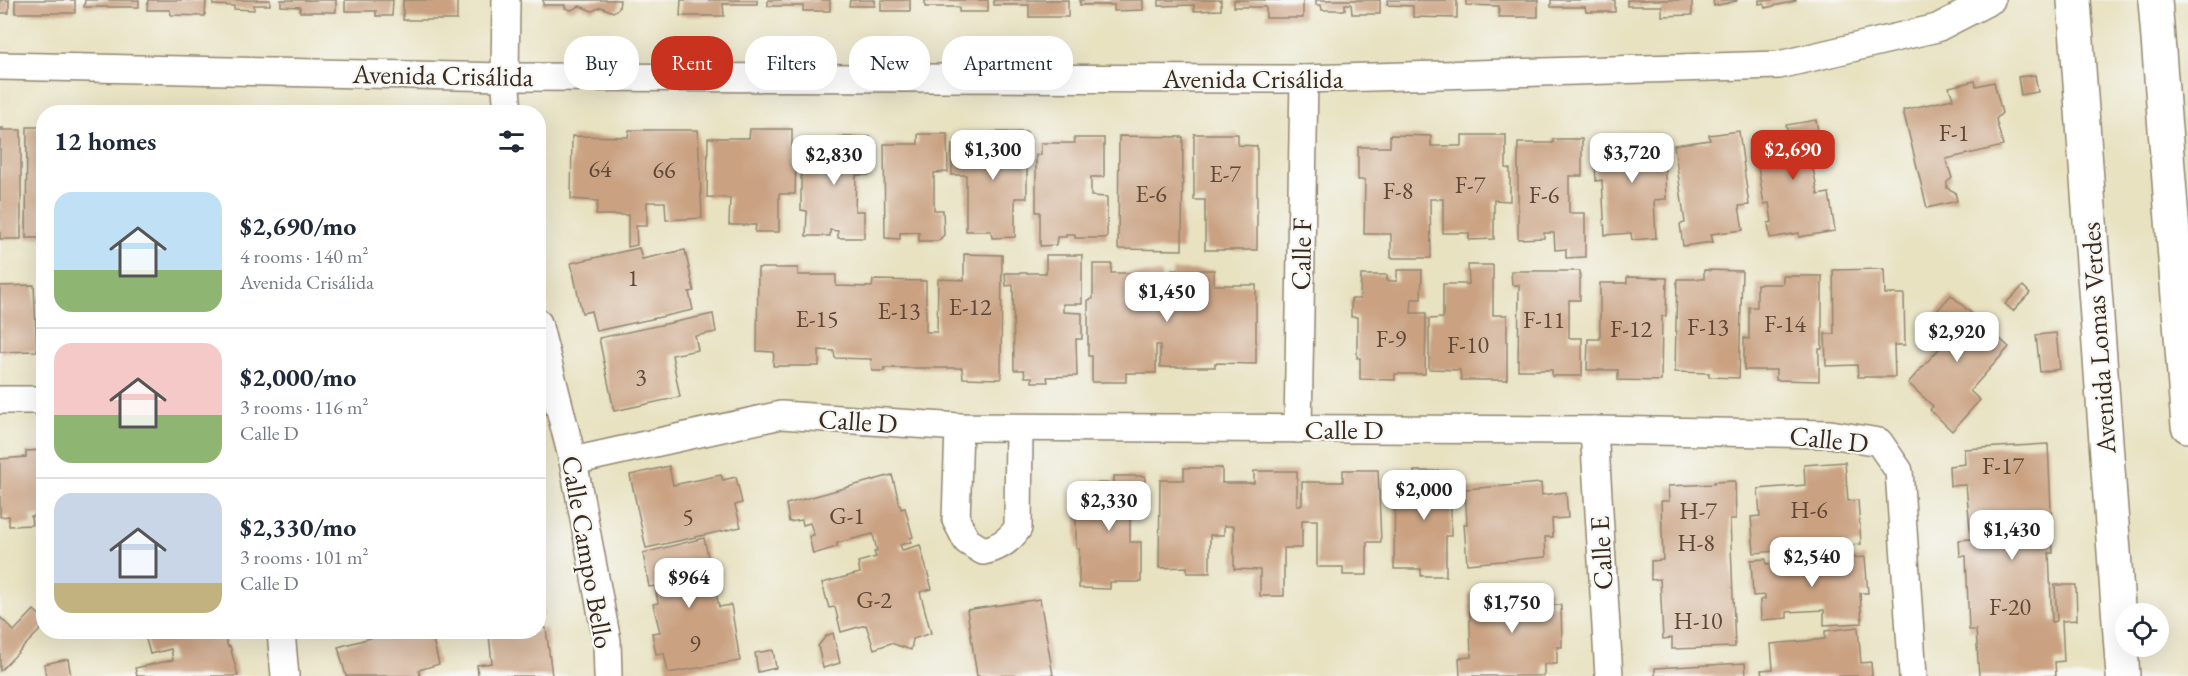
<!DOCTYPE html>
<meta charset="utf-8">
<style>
body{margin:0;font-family:"EB Garamond",serif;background:#f6f6f7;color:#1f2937;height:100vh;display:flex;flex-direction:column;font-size:22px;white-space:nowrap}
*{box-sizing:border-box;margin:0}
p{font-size:20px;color:#747a83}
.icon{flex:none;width:33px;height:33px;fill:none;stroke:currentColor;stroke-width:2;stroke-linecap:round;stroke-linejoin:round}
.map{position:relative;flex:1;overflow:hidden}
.drawer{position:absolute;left:36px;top:105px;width:510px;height:534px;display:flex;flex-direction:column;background:#fff;border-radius:24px;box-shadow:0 6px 24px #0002}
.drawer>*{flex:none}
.hud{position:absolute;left:564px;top:36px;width:570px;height:54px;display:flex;gap:12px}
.fabs{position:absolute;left:2115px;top:603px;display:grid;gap:12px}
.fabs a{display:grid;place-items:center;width:54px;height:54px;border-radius:50%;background:#fff;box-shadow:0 6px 24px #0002;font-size:30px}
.price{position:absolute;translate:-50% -51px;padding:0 14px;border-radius:12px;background:#fff;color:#222;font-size:20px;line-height:39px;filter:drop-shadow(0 2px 3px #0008)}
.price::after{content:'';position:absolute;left:50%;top:36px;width:18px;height:14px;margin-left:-9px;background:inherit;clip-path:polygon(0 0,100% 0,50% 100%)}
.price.current{background:#c8321e;color:#fff}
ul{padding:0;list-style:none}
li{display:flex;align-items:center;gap:18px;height:150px;padding:0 18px}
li+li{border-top:2px solid #e0e1e3}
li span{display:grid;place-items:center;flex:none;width:168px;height:120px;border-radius:18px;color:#555}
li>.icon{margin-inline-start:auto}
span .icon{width:72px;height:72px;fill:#fffc;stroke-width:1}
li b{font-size:26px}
h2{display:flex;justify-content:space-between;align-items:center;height:72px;padding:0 18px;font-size:26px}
.tag{padding:0 21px;border-radius:24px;background:#fff;box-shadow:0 6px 24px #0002;font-size:21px;line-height:54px}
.tag.current{background:#c8321e;color:#fff}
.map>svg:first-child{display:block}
.building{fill:#caa282}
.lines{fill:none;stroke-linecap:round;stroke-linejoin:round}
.street-casing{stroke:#928670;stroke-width:30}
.primary-casing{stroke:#928670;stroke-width:36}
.street{stroke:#fff;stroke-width:27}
.primary{stroke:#fff;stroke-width:33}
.labels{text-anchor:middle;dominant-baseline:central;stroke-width:4.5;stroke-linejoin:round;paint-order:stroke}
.number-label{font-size:24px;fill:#5f4837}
.street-label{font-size:27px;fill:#3b2a1e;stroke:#f6f6f2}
</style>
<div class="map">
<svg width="2188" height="676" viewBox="0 0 2188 676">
<rect width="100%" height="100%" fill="#f6f6f2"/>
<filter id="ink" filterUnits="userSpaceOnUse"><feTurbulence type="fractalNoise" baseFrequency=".0167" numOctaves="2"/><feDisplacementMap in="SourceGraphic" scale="12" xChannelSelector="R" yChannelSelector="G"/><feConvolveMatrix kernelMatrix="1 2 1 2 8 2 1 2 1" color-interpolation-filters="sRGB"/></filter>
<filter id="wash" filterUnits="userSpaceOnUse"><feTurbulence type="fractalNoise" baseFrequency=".008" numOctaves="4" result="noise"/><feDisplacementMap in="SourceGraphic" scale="24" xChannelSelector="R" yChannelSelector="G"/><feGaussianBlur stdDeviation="1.35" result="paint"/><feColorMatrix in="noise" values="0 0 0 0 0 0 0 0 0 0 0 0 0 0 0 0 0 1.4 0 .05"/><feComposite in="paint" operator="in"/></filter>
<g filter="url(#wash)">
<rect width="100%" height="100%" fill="#e8e2c1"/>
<g id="blocks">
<g class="building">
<rect x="0" y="0" width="9" height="13"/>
<rect x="15" y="0" width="60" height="13"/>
<polygon points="85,0 139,0 139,7 84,7"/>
<polygon points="148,0 206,0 205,16 171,15 170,10 147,10"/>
<polygon points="213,0 270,0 270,5 254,5 254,10 234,9 234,6 213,5"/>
<polygon points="281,0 336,0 336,12 300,12 300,7 281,6"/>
<polygon points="345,0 393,0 392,16 376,16 376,11 345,11"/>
<rect x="403" y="0" width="54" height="20"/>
<polygon points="543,0 620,0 619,8 613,12 601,7 592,11 580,6 571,10 565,8 565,5 543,5"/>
<polygon points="681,0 757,0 757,4 723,4 724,16 680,16"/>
<polygon points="768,0 830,0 830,11 803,11 803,6 768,6"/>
<polygon points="850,0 875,0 875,6 849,6"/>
<rect x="881" y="0" width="29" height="11"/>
<polygon points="925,0 988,0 988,12 959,12 959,7 925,7"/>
<polygon points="994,0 1068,0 1068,17 1029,17 1029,5 994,5"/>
<polygon points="1080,0 1143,0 1143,10 1114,11 1114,5 1080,5"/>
<polygon points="1159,0 1221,0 1221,10 1194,11 1194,5 1159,6"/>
<polygon points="1234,0 1303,0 1303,18 1266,18 1266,7 1234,7"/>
<polygon points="1316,0 1380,0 1380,14 1352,14 1351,4 1345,4 1345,10 1322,10 1321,5 1316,5"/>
<polygon points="1388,0 1457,0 1457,18 1413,17 1413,6 1387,5"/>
<polygon points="1466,0 1538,0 1538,17 1499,17 1499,6 1466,5"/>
<polygon points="1551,0 1615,0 1615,12 1586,12 1585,7 1551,7"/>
<polygon points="1627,0 1692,0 1692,15 1662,16 1662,6 1627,6"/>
<polygon points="1713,0 1737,0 1737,1 1714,6"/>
<polygon points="1759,0 1796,0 1796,1 1765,8 1764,3 1759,4"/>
<polygon points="2035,75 2038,92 2021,95 2018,77"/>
<polygon points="1975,81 1976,86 1994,82 2002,113 1996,119 2003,146 1946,159 1952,178 1947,182 1947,188 1955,192 1957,201 1927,208 1903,110 1953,99 1949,87"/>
<polygon points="1816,120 1823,156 1811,158 1818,195 1829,193 1835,231 1799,237 1799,233 1770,238 1768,223 1772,222 1769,203 1764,204 1755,148 1758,148 1756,136 1787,130 1786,125"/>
<polygon points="27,127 44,127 44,238 26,238"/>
<polygon points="0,128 3,128 2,130 21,130 21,239 0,239"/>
<polygon points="750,129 792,129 792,160 796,160 795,194 779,194 779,232 755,232 756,225 729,225 730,198 707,197 708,138 749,138"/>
<polygon points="629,130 698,130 702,218 666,220 665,202 647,202 647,226 636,226 637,245 628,247 628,215 596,215 598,201 571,199 572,136 628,137"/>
<polygon points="1739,131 1749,205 1739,206 1743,230 1711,234 1713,242 1683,246 1680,224 1685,223 1674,145 1710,140 1709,135"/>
<polygon points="990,132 1027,132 1027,198 1015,198 1015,237 992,238 991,231 966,231 966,175 952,175 952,144 990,144"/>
<polygon points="918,134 947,134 948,172 934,173 934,210 943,210 944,235 938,241 919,241 919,232 900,233 900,239 885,238 884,144 918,144"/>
<polygon points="1194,134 1238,134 1238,145 1257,146 1257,250 1205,250 1205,200 1194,200"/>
<polygon points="1663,134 1666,199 1654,200 1656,238 1632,240 1631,233 1605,235 1602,180 1596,181 1594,149 1619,148 1619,136"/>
<polygon points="1390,135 1431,136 1431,146 1462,146 1462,135 1506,135 1506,168 1510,169 1510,201 1494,200 1494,239 1469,240 1469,233 1443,233 1443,199 1430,199 1431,258 1391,258 1391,234 1364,234 1365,180 1358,180 1358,147 1390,147"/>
<polygon points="1119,136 1183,137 1182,250 1118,249"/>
<polygon points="839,137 870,137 870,175 856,175 855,211 864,211 864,238 838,238 838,231 830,230 830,236 806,236 807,211 801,210 801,154 806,154 806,141 840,141"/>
<polygon points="1074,138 1104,138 1104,177 1091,177 1091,196 1107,197 1107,238 1075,238 1075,234 1066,234 1066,237 1057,237 1056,245 1040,246 1040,212 1036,212 1036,155 1041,155 1041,143 1075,143"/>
<polygon points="1553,139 1582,139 1582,176 1569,176 1569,213 1585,213 1585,257 1566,258 1566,249 1555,250 1554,233 1544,233 1544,238 1518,239 1518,143 1553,143"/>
<polygon points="639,248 642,259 685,250 694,291 689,292 693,310 596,331 591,311 582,313 571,263"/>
<polygon points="964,254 1002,255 1001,379 963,378 962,368 884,368 884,371 872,371 871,359 835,358 834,351 819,350 819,366 773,366 774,352 757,351 758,268 798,268 798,275 836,275 836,286 872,287 873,280 926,281 926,332 937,332 938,279 964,280"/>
<polygon points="1046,255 1082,255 1082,304 1063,304 1063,312 1082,313 1082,339 1076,339 1077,376 1047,377 1048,382 1032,382 1032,377 1025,377 1024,370 1014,370 1013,285 1006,286 1005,273 1046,273"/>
<polygon points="1093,264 1112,264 1111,273 1161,273 1161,304 1172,304 1172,270 1214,270 1214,285 1256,285 1256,364 1215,363 1215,367 1160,367 1160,345 1156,345 1156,373 1126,373 1126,382 1092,382 1092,356 1088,356 1088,300 1093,299"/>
<polygon points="1468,265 1493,265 1493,315 1507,315 1507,380 1461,380 1460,370 1429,369 1429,319 1443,318 1443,284 1469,284"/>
<polygon points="1884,269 1885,294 1904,294 1905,345 1894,345 1895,377 1858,377 1857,365 1826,366 1825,334 1834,334 1833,270"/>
<polygon points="1397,270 1422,270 1421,299 1412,299 1411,313 1426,313 1425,374 1395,374 1395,380 1360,379 1360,358 1357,358 1357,317 1351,317 1351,299 1360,299 1361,275 1387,275 1387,281 1397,281"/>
<polygon points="1704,270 1742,271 1739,378 1709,377 1709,373 1675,372 1677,279 1704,279"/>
<polygon points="1511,271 1580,271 1580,300 1569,300 1569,338 1582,338 1582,376 1552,376 1552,370 1518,370 1519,285 1512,285"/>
<polygon points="1783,276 1822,276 1822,349 1819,349 1819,381 1776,380 1776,370 1744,370 1744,338 1749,339 1749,307 1757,307 1757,284 1783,284"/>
<polygon points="1627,277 1667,278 1666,316 1662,316 1661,381 1618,380 1618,370 1587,370 1588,339 1600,339 1600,283 1627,283"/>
<polygon points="34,285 37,351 0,352 0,286"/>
<polygon points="2023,286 2030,293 2013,311 2005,304"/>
<polygon points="1951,295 2009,347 1970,391 1980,400 1952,431 1930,410 1933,406 1908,383 1947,340 1927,322"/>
<polygon points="713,314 716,332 695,336 698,350 672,355 680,397 614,411 599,338"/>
<polygon points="2056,333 2060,369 2040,372 2036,335"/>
<polygon points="2048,444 2053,553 2049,553 2052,622 2057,621 2055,585 2076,585 2077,620 2062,621 2064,661 2055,662 2056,676 1979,676 1976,630 1969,630 1966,556 1960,556 1959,540 1971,539 1966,485 1950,486 1949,466 1965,464 1964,449"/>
<polygon points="44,450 44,535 41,535 41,516 31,516 32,525 9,526 9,516 0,517 0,459 26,457 26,451"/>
<polygon points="1845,462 1848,501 1858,500 1861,544 1754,553 1751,517 1760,516 1758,489 1805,485 1804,465"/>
<polygon points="669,466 673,485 721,475 723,480 736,477 742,503 735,505 741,527 646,548 630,475"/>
<polygon points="1184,468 1222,468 1222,483 1254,483 1254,471 1297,471 1297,505 1302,505 1302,482 1343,482 1343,470 1378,470 1381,542 1367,542 1367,575 1343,575 1343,567 1317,567 1317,520 1302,520 1302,548 1284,548 1284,596 1260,596 1260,570 1234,569 1234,526 1224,526 1224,535 1210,535 1210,573 1187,573 1187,567 1159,568 1160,480 1184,480"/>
<polygon points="1414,471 1457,471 1457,505 1451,505 1451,536 1446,536 1446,576 1421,576 1421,569 1394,569 1395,482 1414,482"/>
<polygon points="892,475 901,509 905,508 913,537 910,538 911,542 900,545 902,550 920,545 932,589 920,592 931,633 913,639 911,650 891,643 874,649 866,625 841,632 835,607 829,608 822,583 860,573 858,562 876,557 874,552 877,551 873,534 837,543 837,547 813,554 809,536 814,535 810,523 803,525 802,520 789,522 786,504"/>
<polygon points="1114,476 1145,476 1144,514 1130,514 1130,542 1141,542 1141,582 1110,582 1110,589 1079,588 1079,548 1076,548 1076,491 1080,491 1080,483 1114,483"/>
<polygon points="1735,481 1736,519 1730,519 1735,647 1672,649 1672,638 1663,639 1660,579 1651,580 1651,561 1663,560 1661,501 1669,501 1668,486 1714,484 1714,482"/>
<polygon points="1541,483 1542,495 1566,492 1568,518 1552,519 1553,537 1545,537 1546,557 1467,564 1464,524 1467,524 1465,489"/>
<polygon points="704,538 719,607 731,605 740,661 668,673 664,653 656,654 652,633 660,632 653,604 658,603 655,586 649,587 643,553"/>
<polygon points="1865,557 1868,593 1860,593 1862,623 1824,625 1824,610 1787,612 1787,618 1761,620 1760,600 1765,599 1765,595 1753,596 1751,560 1766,559 1766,564"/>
<polygon points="1550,590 1550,605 1561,605 1562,647 1557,647 1557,664 1544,664 1544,676 1460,676 1459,658 1471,657 1469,593"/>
<polygon points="538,591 545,615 538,617"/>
<polygon points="1040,599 1053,675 977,676 967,610"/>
<polygon points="34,610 44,619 44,626 0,671 0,617 14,631"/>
<polygon points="1858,627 1861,663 1871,662 1872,676 1762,676 1761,670 1773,669 1771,644 1825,639 1825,631"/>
<polygon points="546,628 552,676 478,676 477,665 492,663 489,635 518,632 538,632 538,629"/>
<polygon points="144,632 224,632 228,647 230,646 238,676 137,676 135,668 173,660 171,649 150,654"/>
<polygon points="392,632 401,632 402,636 418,632 431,632 439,664 419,670 420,676 346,676 338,647"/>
<polygon points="833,633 840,663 823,668 818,646 826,636"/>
<polygon points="773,650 776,668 758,672 755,653"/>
<polygon points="68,659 71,676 46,676 44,664"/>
<polygon points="1745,663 1746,676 1655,676 1655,668"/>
</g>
</g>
</g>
<g filter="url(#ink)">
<use href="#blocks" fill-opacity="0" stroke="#928670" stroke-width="1.5"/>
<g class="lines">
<g class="street-casing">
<g id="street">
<polyline points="506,0 505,77 508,112"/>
<polyline points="0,66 505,77 1304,79 1779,65 1937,28 1991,0"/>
<polyline points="538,323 573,461 607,641 608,676"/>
<polyline points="0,400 44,400"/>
<path d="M959,427L956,520L967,541L983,551C999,548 1009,541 1018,528L1019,428"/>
<polyline points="1298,429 1304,79"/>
<polyline points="1594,430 1609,676"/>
<polyline points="573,461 781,415 959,427 1594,430 1830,434 1879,442 1899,471 1913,676"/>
<polyline points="281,632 285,676"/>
</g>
</g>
<g class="primary-casing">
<g id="primary">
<polyline points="2074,0 2123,676"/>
<polyline points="2155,0 2188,426"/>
</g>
</g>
<use href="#street" class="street"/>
<use href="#primary" class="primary"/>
</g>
</g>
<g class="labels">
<g class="number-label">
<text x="1954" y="132">F-1</text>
<text x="600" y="168">64</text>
<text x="664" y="169">66</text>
<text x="1225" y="173">E-7</text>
<text x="1470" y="184">F-7</text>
<text x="1398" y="190">F-8</text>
<text x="1151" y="193">E-6</text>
<text x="1544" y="194">F-6</text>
<text x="633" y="277">1</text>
<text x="970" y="306">E-12</text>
<text x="899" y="310">E-13</text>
<text x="817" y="318">E-15</text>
<text x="1544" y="319">F-11</text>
<text x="1785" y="323">F-14</text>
<text x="1708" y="326">F-13</text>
<text x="1631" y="328">F-12</text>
<text x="1391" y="338">F-9</text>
<text x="1468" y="344">F-10</text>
<text x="641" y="376">3</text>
<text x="2003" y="465">F-17</text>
<text x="1809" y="509">H-6</text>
<text x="1698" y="510">H-7</text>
<text x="847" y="515">G-1</text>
<text x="688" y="516">5</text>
<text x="1696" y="542">H-8</text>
<text x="874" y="599">G-2</text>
<text x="2010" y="606">F-20</text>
<text x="1698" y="620">H-10</text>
<text x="695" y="643">9</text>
</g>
<g class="street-label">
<text transform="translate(443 75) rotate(1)">Avenida Crisálida</text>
<text x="1253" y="78">Avenida Crisálida</text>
<text transform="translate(1301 254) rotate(-89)">Calle F</text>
<text transform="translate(2098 338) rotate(-94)">Avenida Lomas Verdes</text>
<text transform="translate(858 421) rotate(4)">Calle D</text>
<text x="1344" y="429">Calle D</text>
<text transform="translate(1829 439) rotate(6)">Calle D</text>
<text transform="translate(588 552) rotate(80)">Calle Campo Bello</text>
<text transform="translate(1601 553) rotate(-93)">Calle E</text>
</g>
</g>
</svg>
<div class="fabs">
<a><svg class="icon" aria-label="locate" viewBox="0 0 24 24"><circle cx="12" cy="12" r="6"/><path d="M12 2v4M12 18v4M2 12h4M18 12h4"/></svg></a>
</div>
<b class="price" style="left:993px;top:181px">$1,300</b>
<b class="price current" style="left:1793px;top:181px">$2,690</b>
<b class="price" style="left:1632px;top:184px">$3,720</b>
<b class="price" style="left:834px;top:186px">$2,830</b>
<b class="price" style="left:1167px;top:323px">$1,450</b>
<b class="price" style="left:1957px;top:363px">$2,920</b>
<b class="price" style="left:1424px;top:521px">$2,000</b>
<b class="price" style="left:1109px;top:532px">$2,330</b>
<b class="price" style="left:2012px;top:561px">$1,430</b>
<b class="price" style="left:1812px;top:588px">$2,540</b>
<b class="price" style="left:689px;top:609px">$964</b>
<b class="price" style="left:1512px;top:634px">$1,750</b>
<div class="hud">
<a class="tag">Buy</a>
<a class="tag current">Rent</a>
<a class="tag">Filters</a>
<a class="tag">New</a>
<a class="tag">Apartment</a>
</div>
<section class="drawer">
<h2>12 homes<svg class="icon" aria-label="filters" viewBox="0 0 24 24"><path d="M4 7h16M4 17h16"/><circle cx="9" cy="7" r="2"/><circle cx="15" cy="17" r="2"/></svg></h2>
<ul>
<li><span style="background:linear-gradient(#bfe0f5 65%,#8fb573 0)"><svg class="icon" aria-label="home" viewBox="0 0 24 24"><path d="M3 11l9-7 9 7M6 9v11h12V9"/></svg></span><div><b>$2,690/mo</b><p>4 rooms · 140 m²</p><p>Avenida Crisálida</p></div></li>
<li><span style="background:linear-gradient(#f6c9c9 60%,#8fb573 0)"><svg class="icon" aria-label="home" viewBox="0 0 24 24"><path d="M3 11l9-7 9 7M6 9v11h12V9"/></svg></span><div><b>$2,000/mo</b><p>3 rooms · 116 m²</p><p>Calle D</p></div></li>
<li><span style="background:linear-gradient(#c9d6e8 75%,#c2b280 0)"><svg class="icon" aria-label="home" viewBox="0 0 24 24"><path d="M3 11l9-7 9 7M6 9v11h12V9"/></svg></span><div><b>$2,330/mo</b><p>3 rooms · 101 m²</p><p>Calle D</p></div></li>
</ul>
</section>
</div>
